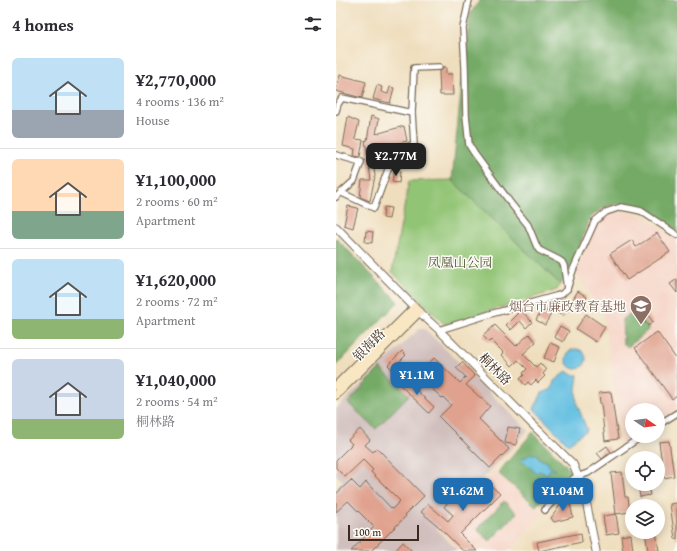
<!DOCTYPE html>
<meta charset="utf-8">
<style>
body{margin:0;font-family:"Gentium Book Plus","Noto Serif SC",serif;background:#f2f2f3;color:#2b2b33;height:100vh;display:flex;flex-direction:column;font-size:15px;white-space:nowrap}
*{box-sizing:border-box;margin:0}
p{font-size:13px;color:#7c7c81}
.icon{flex:none;width:22px;height:22px;fill:none;stroke:currentColor;stroke-width:2;stroke-linecap:round;stroke-linejoin:round}
.map{position:relative;flex:1;overflow:hidden}
.panel{display:flex;flex-direction:column;background:#fff;width:336px}
.panel>*{flex:none}
.needle{width:26px;rotate:103deg}
.tools{position:absolute;left:289px;top:403px;display:grid;gap:8px}
.tools a{display:grid;place-items:center;width:40px;height:40px;border-radius:50%;background:#fff;box-shadow:0 2px 10px #0003;font-size:20px}
.scale{position:absolute;left:12px;bottom:10px;width:71px;box-sizing:border-box;padding-left:4px;border:2px solid #3b2a1e;border-top:0;font-size:11px;line-height:14px;white-space:nowrap;color:#3b2a1e;-webkit-text-stroke:3px #fdfcf7;paint-order:stroke}
.price{position:absolute;translate:-50% -34px;padding:0 9px;border-radius:8px;background:#1f6fb2;color:#fff;font-size:13px;line-height:26px;filter:drop-shadow(0 1px 2px #0008)}
.price::after{content:'';position:absolute;left:50%;top:24px;width:12px;height:9px;margin-left:-6px;background:inherit;clip-path:polygon(0 0,100% 0,50% 100%)}
.price.selected{background:#222;color:#fff}
ul{padding:0;list-style:none}
li{display:flex;align-items:center;gap:12px;height:100px;padding:0 12px}
li+li{border-top:1px solid #e1e1e2}
li span{display:grid;place-items:center;flex:none;width:112px;height:80px;border-radius:6px;color:#555}
li>.icon{margin-inline-start:auto}
span .icon{width:48px;height:48px;fill:#fffc;stroke-width:1}
li b{font-size:17px}
h2{display:flex;justify-content:space-between;align-items:center;height:48px;padding:0 12px;font-size:17px}
main{display:flex;flex:1;min-height:0}
.map>svg:first-child{display:block}
.built{fill:#f5d2c3}
.industrial{fill:#d1bfbd}
.green{fill:#92c474;stroke:#667749}
.forest{fill:#75aa66;stroke:#586a42}
.water{fill:#63bfe1;stroke:#4f7480}
.building{fill:#e0a28e}
.lines{fill:none;stroke-linecap:round;stroke-linejoin:round}
.minor-casing{stroke:#7a6956;stroke-width:8}
.tertiary-casing{stroke:#7a6956;stroke-width:9}
.secondary-casing{stroke:#7a6956;stroke-width:10}
.minor{stroke:#fff;stroke-width:5.5}
.tertiary{stroke:#fff;stroke-width:7}
.secondary{stroke:#f9e7c3;stroke-width:8}
.labels{text-anchor:middle;dominant-baseline:central;stroke-width:3;stroke-linejoin:round;paint-order:stroke}
.park-label{font-size:13px;fill:#555838;stroke:#fdfcf7}
.education-label{font-size:13px;fill:#785e54;stroke:#fdfcf7;text-anchor:end}
.street-label{font-size:13px;fill:#3b2a1e;stroke:#fdfcf7}
</style>
<main>
<section class="panel">
<h2>4 homes<svg class="icon" aria-label="filters" viewBox="0 0 24 24"><path d="M4 7h16M4 17h16"/><circle cx="9" cy="7" r="2"/><circle cx="15" cy="17" r="2"/></svg></h2>
<ul>
<li><span style="background:linear-gradient(#bfe0f5 65%,#9aa5b1 0)"><svg class="icon" aria-label="home" viewBox="0 0 24 24"><path d="M3 11l9-7 9 7M6 9v11h12V9"/></svg></span><div><b>¥2,770,000</b><p>4 rooms · 136 m²</p><p>House</p></div></li>
<li><span style="background:linear-gradient(#ffd9b3 65%,#7fa58c 0)"><svg class="icon" aria-label="home" viewBox="0 0 24 24"><path d="M3 11l9-7 9 7M6 9v11h12V9"/></svg></span><div><b>¥1,100,000</b><p>2 rooms · 60 m²</p><p>Apartment</p></div></li>
<li><span style="background:linear-gradient(#bfe0f5 75%,#8fb573 0)"><svg class="icon" aria-label="home" viewBox="0 0 24 24"><path d="M3 11l9-7 9 7M6 9v11h12V9"/></svg></span><div><b>¥1,620,000</b><p>2 rooms · 72 m²</p><p>Apartment</p></div></li>
<li><span style="background:linear-gradient(#c9d6e8 75%,#8fb573 0)"><svg class="icon" aria-label="home" viewBox="0 0 24 24"><path d="M3 11l9-7 9 7M6 9v11h12V9"/></svg></span><div><b>¥1,040,000</b><p>2 rooms · 54 m²</p><p>桐林路</p></div></li>
</ul>
</section>
<div class="map">
<svg width="341" height="551" viewBox="0 0 341 551">
<rect width="100%" height="100%" fill="#fdfcf7"/>
<filter id="ink" filterUnits="userSpaceOnUse"><feTurbulence type="fractalNoise" baseFrequency=".025" numOctaves="2"/><feDisplacementMap in="SourceGraphic" scale="8" xChannelSelector="R" yChannelSelector="G"/><feConvolveMatrix kernelMatrix="1 2 1 2 8 2 1 2 1" color-interpolation-filters="sRGB"/></filter>
<filter id="wash" filterUnits="userSpaceOnUse"><feTurbulence type="fractalNoise" baseFrequency=".012" numOctaves="4" result="noise"/><feDisplacementMap in="SourceGraphic" scale="16" xChannelSelector="R" yChannelSelector="G"/><feGaussianBlur stdDeviation="0.9" result="paint"/><feColorMatrix in="noise" values="0 0 0 0 0 0 0 0 0 0 0 0 0 0 0 0 0 1.4 0 .05"/><feComposite in="paint" operator="in"/></filter>
<g filter="url(#wash)">
<rect width="100%" height="100%" fill="#efdebd"/>
<g class="built">
<polygon points="286,211 301,213 310,218 341,238 341,408 322,422 322,410 296,410 296,436 301,436 287,446 267,313 241,274 255,233 261,223 268,216"/>
<polygon points="158,471 206,513 174,551 125,551 103,529"/>
</g>
<polygon class="industrial" points="83,329 89,329 94,334 192,430 101,529 122,551 2,551 0,549 0,488 7,481 0,474 0,409"/>
<polygon class="green" points="116,180 224,284 221,290 109,325 56,272 73,181"/>
<g class="forest">
<path d="M144,0H341V231C332,225 323,217 313,211C294,200 269,201 254,219L231,277L224,284L116,180L124,101L134,14Z"/>
<polygon points="0,238 62,302 0,366"/>
<polygon points="300,310 312,326 312,330 292,347 287,343 286,319"/>
<polygon points="44,368 73,395 40,429 12,403"/>
<polygon points="197,432 229,464 236,474 221,491 216,488 200,506 162,473"/>
<polygon points="168,501 181,513 154,541 141,529"/>
</g>
<g class="water">
<circle cx="240" cy="359" r="10"/>
<polygon points="231,371 236,375 242,375 240,389 241,404 251,430 232,444 198,409 206,393 216,389 218,381"/>
<polygon points="194,454 201,454 202,458 211,462 214,467 219,469 218,471 215,469 213,470 212,474 203,471 200,473 189,462 185,463 186,459 189,458"/>
</g>
<g id="blocks">
<g class="building">
<polygon points="107,67 110,67 110,74 116,74 117,95 104,95 103,71 106,70"/>
<polygon points="4,75 30,82 26,98 0,91"/>
<polygon points="41,85 46,87 45,92 52,94 54,87 58,88 54,103 37,99"/>
<polygon points="35,116 43,119 40,134 68,126 71,141 56,145 56,149 54,152 36,157 39,176 34,201 24,197 26,180 35,180 29,140 31,141"/>
<polygon points="12,117 23,122 19,139 27,140 24,157 18,156 19,149 7,146"/>
<polygon points="58,171 64,172 63,183 56,182"/>
<polygon points="12,206 22,208 17,228 8,225"/>
<polygon points="48,207 55,208 53,219 47,218"/>
<polygon points="30,231 37,232 36,243 29,242"/>
<polygon points="321,233 334,252 291,280 274,254 296,240 300,247"/>
<polygon points="341,279 341,293 334,284"/>
<polygon points="242,291 251,297 244,308 235,302"/>
<polygon points="225,300 234,306 227,316 218,311"/>
<polygon points="206,309 215,314 209,325 200,320"/>
<polygon points="185,310 196,322 190,328 184,321 175,330 170,325"/>
<polygon points="250,314 269,327 260,342 240,329"/>
<polygon points="311,314 317,322 312,326 306,318"/>
<polygon points="159,325 180,346 193,334 200,342 187,354 200,367 204,363 210,370 207,374 209,376 202,383 200,380 195,385 192,382 189,385 184,379 188,375 187,373 191,369 182,360 176,366 166,355 168,353 155,340 153,342 147,336"/>
<polygon points="224,326 233,331 227,342 218,337"/>
<polygon points="321,332 341,360 341,395 336,399 299,348"/>
<polygon points="214,343 224,347 218,362 208,358"/>
<polygon points="66,351 70,355 64,361 72,369 64,377 52,365"/>
<polygon points="98,358 124,383 130,377 120,368 126,362 139,376 130,385 154,406 143,419 173,449 154,468 103,417 115,405 107,397 106,398 81,375"/>
<polygon points="70,380 98,407 93,413 64,385"/>
<polygon points="275,392 282,439 269,441 265,403 264,403 263,393"/>
<polygon points="172,427 184,429 180,445 169,443"/>
<polygon points="24,429 34,440 29,445 37,452 41,448 88,496 69,515 70,516 35,551 15,551 38,527 12,501 0,512 0,494 15,480 24,489 30,482 56,509 64,501 35,472 37,470 27,460 9,477 0,468 0,460 16,444 12,440"/>
<polygon points="333,441 338,476 328,478 323,442"/>
<polygon points="271,446 275,452 266,459 261,453"/>
<polygon points="286,472 289,497 292,497 294,512 280,514 275,473"/>
<polygon points="150,481 164,494 124,534 141,551 127,551 101,525 85,512 92,504 112,521 117,515 108,507 128,483 139,493"/>
<polygon points="302,484 312,484 314,495 304,497"/>
<polygon points="233,499 237,517 218,522 215,518 228,500"/>
<polygon points="341,503 341,539 339,539 334,504"/>
<polygon points="280,514 283,533 270,535 267,516"/>
<polygon points="309,532 320,532 323,551 312,551"/>
<polygon points="245,533 246,542 203,551 201,542"/>
<polygon points="295,534 297,551 287,551 285,536"/>
<polygon points="67,542 76,551 59,551"/>
</g>
</g>
</g>
<g filter="url(#ink)">
<use href="#blocks" fill-opacity="0" stroke="#7a6956" stroke-width="1"/>
<g class="lines">
<g class="minor-casing">
<g id="minor">
<polyline points="133,0 127,28 129,67 130,115 133,145 138,153 176,205 192,225 201,247 203,250 223,260 226,262 228,266 231,289"/>
<polyline points="0,111 2,104 6,98 76,113 78,68 103,67"/>
<polyline points="0,155 25,162 18,181 0,197"/>
<polyline points="6,193 38,208 58,153 78,144 76,113"/>
<polyline points="103,330 158,313 220,296 226,294 231,289 237,270 259,221 270,212 285,207 296,209 305,211 341,235"/>
<polyline points="322,425 341,413"/>
<polyline points="209,510 230,486 238,478 252,473 306,436"/>
</g>
</g>
<g class="tertiary-casing">
<polyline id="tertiary" points="0,227 83,312 103,330 195,423 237,464 248,491 260,551"/>
</g>
<g class="secondary-casing">
<g id="secondary">
<polyline points="0,386 79,307"/>
<polyline points="0,395 83,312"/>
</g>
</g>
<use href="#minor" class="minor"/>
<use href="#tertiary" class="tertiary"/>
<use href="#secondary" class="secondary"/>
</g>
</g>
<defs>
<g id="university-pin" transform="scale(1.15)"><path d="M0 17L-7.5 6A9.5 9.5 0 1 1 7.5 6Z" fill="#8d6e63" stroke="#fdfcf7"/><path d="M0-5L7-2L0 1L-7-2ZM-4 1L0 2.5L4 1V4Q0 6-4 4Z" fill="#fff"/></g>
</defs>
<g fill-rule="evenodd">
<use href="#university-pin" x="305" y="306"/>
</g>
<g class="labels">
<g class="park-label">
<text x="124" y="262">凤凰山公园</text>
</g>
<g class="education-label">
<text x="290" y="306">烟台市廉政教育基地</text>
</g>
<g class="street-label">
<text transform="translate(33 345) rotate(-45)">银海路</text>
<text transform="translate(159 369) rotate(45)">桐林路</text>
</g>
</g>
</svg>
<div class="tools">
<a><svg class="needle" viewBox="-14 -14 28 28"><path d="M0-13l5 13h-10z" fill="#e53935"/><path d="M0 13l5-13h-10z" fill="#7c7c81"/></svg></a>
<a><svg class="icon" aria-label="locate" viewBox="0 0 24 24"><circle cx="12" cy="12" r="6"/><path d="M12 2v4M12 18v4M2 12h4M18 12h4"/></svg></a>
<a><svg class="icon" aria-label="layers" viewBox="0 0 24 24"><path d="M12 4l9 5-9 5-9-5zM3 14l9 5 9-5"/></svg></a>
</div>
<div class="scale">100 m</div>
<b class="price selected" style="left:60px;top:177px">¥2.77M</b>
<b class="price" style="left:81px;top:396px">¥1.1M</b>
<b class="price" style="left:127px;top:512px">¥1.62M</b>
<b class="price" style="left:227px;top:512px">¥1.04M</b>
</div>
</main>
